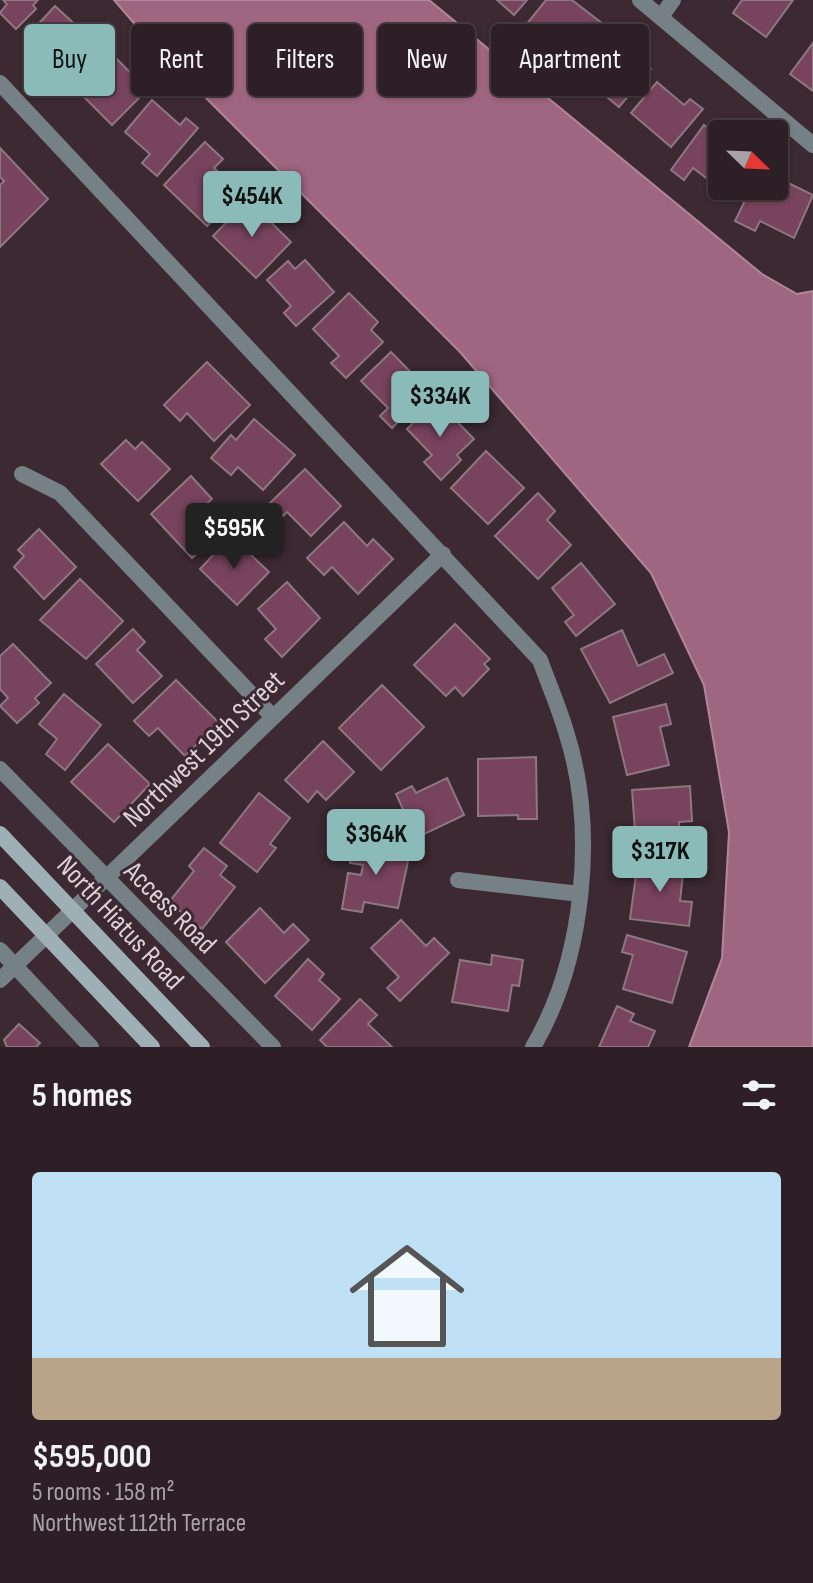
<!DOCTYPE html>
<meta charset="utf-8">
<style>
body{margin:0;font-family:"Sofia Sans Condensed",sans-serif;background:#35272d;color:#f1f3f6;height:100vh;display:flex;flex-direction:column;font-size:30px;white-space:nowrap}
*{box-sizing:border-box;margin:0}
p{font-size:26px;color:#a7a2a7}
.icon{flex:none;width:44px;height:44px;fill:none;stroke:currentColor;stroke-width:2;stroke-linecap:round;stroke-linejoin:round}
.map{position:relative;height:1047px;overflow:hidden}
.drawer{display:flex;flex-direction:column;background:#2d1f25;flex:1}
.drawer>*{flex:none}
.hud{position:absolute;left:24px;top:24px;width:766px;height:72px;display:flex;gap:16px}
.needle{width:52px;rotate:113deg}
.buttons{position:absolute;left:708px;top:120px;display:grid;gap:16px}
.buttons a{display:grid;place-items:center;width:80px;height:80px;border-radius:8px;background:#2d1f25;box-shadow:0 2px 6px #0004,0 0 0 2px #483d42;font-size:40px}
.price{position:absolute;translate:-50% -68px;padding:0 18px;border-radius:8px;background:#8bbbb9;color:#111;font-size:26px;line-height:52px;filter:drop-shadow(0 2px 4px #0008)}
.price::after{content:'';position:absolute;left:50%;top:48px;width:24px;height:18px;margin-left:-12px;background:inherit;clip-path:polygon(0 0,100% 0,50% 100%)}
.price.selected{background:#222;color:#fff}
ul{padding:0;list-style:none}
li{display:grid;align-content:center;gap:16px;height:424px;padding:0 32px}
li+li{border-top:2px solid #483d42}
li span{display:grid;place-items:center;height:248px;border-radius:8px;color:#555}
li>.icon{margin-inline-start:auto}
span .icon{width:144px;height:144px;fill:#fffc;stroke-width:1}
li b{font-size:34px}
h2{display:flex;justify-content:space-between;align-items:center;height:96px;padding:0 32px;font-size:34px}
.tag{padding:0 28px;border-radius:8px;background:#2d1f25;box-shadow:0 2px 6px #0004,0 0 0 2px #483d42;font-size:28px;line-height:72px}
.tag.selected{background:#8bbbb9;color:#111}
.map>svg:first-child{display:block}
.water{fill:#9f667f;stroke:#b28699;stroke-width:2}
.building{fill:#78435c;stroke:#8e7780;stroke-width:2}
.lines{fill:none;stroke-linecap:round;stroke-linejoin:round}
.minor{stroke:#768185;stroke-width:16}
.secondary{stroke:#9eb0b6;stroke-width:16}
.labels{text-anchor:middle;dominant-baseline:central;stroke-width:6;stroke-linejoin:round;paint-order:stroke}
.street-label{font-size:28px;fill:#ded2d7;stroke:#3c2931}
</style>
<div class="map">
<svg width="813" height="1047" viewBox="0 0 813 1047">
<rect width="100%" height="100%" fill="#3c2931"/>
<polygon class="water" points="114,0 429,0 762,274 797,294 813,291 813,1047 689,1047 722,958 729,832 704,685 651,573 460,352 151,43"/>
<g class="building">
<polygon points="3,0 38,0 33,5 36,9 16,29 0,13 7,4"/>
<polygon points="497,0 527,0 514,15"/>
<polygon points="546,0 572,0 603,24 576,58 557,43 553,48 525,26"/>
<polygon points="742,0 793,0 766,37 733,13"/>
<polygon points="55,6 94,42 81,56 85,59 66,80 49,64 57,55 31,32"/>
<polygon points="606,40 620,51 624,47 651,69 619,107 579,74"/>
<polygon points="813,43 813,91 790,74"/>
<polygon points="111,53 147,90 112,125 75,88"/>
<polygon points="657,82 684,105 690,99 703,109 671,147 631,113"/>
<polygon points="152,100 180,125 186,118 198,128 157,176 142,163 150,154 125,132"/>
<polygon points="704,125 722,138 722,186 725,186 722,190 693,168 684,180 671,170"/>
<polygon points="205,142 223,159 214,168 240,192 207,226 164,185"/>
<polygon points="0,148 48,199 0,247 0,185 4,181 0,177"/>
<polygon points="774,176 813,195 794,238 760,221 755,231 735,221 752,186 774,186"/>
<polygon points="248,200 291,242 256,278 213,236"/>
<polygon points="305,260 334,292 296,326 284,313 291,306 267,280 288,261 295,269"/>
<polygon points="349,293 378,322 371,330 383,342 346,378 331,363 339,356 313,329"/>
<polygon points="391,352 429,391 392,428 380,416 388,408 361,381"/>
<polygon points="207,362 250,405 214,441 187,413 180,421 164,405"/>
<polygon points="436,400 474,439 457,455 461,460 441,480 424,462 432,455 407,429"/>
<polygon points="254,419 295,455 263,490 238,467 231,475 211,458 231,435 236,440"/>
<polygon points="126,440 135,449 142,442 170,469 138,501 101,464"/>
<polygon points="486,451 524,488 488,524 451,488"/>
<polygon points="305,469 341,506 311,536 287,512 283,516 270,503"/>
<polygon points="191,476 212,499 204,506 214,517 206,525 216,536 192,558 151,514"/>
<polygon points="538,493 555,511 547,520 571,545 538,579 495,536"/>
<polygon points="344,522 367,546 373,539 393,559 358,594 332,567 324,575 307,558"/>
<polygon points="39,529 76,567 44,599 14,567 24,556 18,550"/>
<polygon points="231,536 269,572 237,605 200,569"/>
<polygon points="581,563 615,604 576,636 565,622 574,615 552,588"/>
<polygon points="80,579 123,621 86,659 40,620"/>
<polygon points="287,582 320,618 282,657 265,639 276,629 258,609"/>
<polygon points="455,624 490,659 484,664 489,669 463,696 455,687 446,696 414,665"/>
<polygon points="133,629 145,642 137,650 162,676 133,703 96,664"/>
<polygon points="622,630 638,666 664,654 673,673 610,703 581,649"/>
<polygon points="13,644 51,683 35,698 39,703 17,723 0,706 8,698 0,689 0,656"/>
<polygon points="176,680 219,723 185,756 158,728 149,736 134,721"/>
<polygon points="382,685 424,727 381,770 339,728"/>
<polygon points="64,694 101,725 65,770 46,754 57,739 39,724"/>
<polygon points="666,704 671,724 660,727 669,765 627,775 613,717"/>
<polygon points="323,741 354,772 326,800 317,791 308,802 285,780"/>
<polygon points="108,744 150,784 114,822 71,782"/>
<polygon points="536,757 537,819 518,819 518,815 478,816 478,759"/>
<polygon points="447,778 464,815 416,838 396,794 412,786 416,793"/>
<polygon points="690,786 692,821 679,822 680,842 636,845 632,790"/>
<polygon points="259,793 290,818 270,844 276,848 257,872 220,843"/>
<polygon points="353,842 410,852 398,908 364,902 362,912 342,909 348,873 361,875 363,865 350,863"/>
<polygon points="204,848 227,866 220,875 235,887 202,929 169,902 194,871 189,866"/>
<polygon points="638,860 684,865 680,901 692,902 689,926 630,919"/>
<polygon points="260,908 284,933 293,924 309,940 265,983 226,942"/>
<polygon points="401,920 426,946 434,938 449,953 400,1001 387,988 399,977 371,948"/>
<polygon points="627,935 687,952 672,1003 623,989 633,955 622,952"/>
<polygon points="492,955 523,960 519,986 512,985 508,1011 452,1002 460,960 491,965"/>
<polygon points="308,959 324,974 319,980 340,999 312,1030 275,996"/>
<polygon points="360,999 377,1015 368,1024 392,1047 327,1047 320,1040"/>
<polygon points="617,1006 634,1014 630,1021 655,1031 648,1047 599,1047"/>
<polygon points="19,1024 40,1043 36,1047 7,1047 4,1040"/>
</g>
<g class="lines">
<g class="minor">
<polyline points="640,0 813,145"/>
<polyline points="661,17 673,0"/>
<path d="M0,83L540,660C549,685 560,710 567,735C597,831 584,960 533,1047"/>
<polyline points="22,474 60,493 273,717"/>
<polyline points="0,769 273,1047"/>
<polyline points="458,880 580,894"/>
<polyline points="0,950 91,1047"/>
<polyline points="0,980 443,554"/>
</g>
<g class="secondary">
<polyline points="0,834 202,1047"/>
<polyline points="0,887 152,1047"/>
</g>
</g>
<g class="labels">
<g class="street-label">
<text transform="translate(204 749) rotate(-44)">Northwest 19th Street</text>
<text transform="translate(170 908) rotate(45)">Access Road</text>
<text transform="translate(120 923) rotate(47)">North Hiatus Road</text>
</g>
</g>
</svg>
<div class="buttons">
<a><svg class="needle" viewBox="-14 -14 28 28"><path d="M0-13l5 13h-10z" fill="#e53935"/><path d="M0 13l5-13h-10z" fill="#a7a2a7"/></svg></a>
</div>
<b class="price" style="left:252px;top:239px">$454K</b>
<b class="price" style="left:440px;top:439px">$334K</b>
<b class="price selected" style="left:234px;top:571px">$595K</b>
<b class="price" style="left:376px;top:877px">$364K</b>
<b class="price" style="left:660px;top:894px">$317K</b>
<div class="hud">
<a class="tag selected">Buy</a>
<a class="tag">Rent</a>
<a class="tag">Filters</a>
<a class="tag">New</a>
<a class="tag">Apartment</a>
</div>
</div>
<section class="drawer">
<h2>5 homes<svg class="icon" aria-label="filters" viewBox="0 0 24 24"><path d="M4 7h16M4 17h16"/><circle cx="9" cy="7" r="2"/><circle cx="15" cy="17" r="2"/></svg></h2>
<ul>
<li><span style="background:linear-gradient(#bfe0f5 75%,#b9a48a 0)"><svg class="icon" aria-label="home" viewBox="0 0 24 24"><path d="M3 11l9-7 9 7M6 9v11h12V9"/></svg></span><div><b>$595,000</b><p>5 rooms · 158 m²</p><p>Northwest 112th Terrace</p></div></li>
</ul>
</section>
